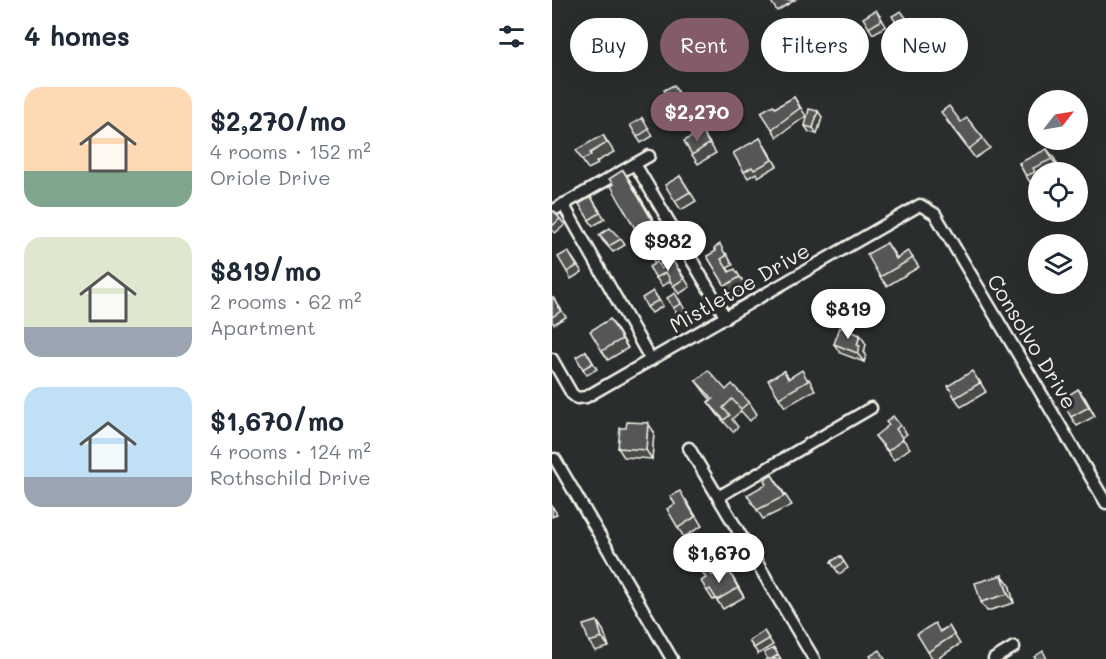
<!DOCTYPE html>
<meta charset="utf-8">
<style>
body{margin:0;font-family:Mali,sans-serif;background:#f2f2f3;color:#1f2937;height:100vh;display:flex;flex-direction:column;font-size:22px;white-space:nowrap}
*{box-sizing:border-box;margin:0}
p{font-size:20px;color:#747a83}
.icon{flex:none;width:33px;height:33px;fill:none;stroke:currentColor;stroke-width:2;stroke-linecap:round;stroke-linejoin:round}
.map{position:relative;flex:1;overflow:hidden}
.sheet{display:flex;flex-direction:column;background:#fff;width:552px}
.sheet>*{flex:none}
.banner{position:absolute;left:18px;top:18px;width:446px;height:54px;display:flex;gap:12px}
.needle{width:39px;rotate:59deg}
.buttons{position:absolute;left:476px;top:90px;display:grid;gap:12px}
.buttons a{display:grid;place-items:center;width:60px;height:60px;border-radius:50%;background:#fff;box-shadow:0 6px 24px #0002;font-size:30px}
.price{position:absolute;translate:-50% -51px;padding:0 14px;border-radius:21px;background:#fff;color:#222;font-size:20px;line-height:39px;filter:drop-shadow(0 2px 3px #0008)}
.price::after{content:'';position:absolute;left:50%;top:36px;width:18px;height:14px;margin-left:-9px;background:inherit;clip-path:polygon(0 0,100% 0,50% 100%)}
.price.active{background:#845c67;color:#fff}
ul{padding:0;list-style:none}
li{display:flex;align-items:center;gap:18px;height:150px;padding:0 24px}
li span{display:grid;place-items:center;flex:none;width:168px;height:120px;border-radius:18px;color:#555}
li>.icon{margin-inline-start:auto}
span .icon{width:72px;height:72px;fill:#fffc;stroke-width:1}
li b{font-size:26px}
h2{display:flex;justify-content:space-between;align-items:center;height:72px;padding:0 24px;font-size:26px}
.tag{padding:0 21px;border-radius:27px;background:#fff;box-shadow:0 6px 24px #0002;font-size:21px;line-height:54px}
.tag.active{background:#845c67;color:#fff}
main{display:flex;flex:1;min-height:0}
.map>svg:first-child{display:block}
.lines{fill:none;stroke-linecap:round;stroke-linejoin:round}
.minor-casing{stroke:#f4f1e8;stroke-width:15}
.minor{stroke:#2a2d2e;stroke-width:10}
.wall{fill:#494b4a;stroke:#f4f1e8;stroke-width:1.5}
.shaded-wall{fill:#3c3d3c;stroke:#f4f1e8;stroke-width:1.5}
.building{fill:#555756;stroke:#f4f1e8;stroke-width:1.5}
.labels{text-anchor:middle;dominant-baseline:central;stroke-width:6;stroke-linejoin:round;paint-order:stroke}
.street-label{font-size:21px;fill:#f4f1e8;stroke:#2a2d2e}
</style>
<main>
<section class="sheet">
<h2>4 homes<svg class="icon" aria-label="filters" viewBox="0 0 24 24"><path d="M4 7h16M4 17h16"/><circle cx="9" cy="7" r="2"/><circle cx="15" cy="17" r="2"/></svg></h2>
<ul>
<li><span style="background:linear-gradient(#ffd9b3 70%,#7fa58c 0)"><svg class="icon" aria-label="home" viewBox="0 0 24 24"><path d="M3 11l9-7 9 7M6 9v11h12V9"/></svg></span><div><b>$2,270/mo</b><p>4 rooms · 152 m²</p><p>Oriole Drive</p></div></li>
<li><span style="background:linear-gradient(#dfe7d0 75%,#9aa5b1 0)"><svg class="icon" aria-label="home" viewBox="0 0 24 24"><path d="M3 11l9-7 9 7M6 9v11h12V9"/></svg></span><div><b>$819/mo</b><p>2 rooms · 62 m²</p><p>Apartment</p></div></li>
<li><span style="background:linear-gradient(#bfe0f5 75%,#9aa5b1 0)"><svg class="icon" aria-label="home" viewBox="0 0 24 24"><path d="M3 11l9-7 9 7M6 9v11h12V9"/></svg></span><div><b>$1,670/mo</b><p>4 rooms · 124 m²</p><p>Rothschild Drive</p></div></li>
</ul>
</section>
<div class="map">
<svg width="554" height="659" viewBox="0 0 554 659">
<rect width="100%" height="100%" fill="#2a2d2e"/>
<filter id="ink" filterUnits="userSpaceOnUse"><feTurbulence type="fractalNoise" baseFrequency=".0167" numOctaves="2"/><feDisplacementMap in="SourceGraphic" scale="12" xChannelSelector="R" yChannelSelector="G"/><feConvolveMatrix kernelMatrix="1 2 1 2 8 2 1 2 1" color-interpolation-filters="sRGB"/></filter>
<g filter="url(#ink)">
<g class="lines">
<g class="minor-casing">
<g id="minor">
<polyline points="83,164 174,318"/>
<polyline points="11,204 99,360"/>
<polyline points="0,211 97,156"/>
<polyline points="0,359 20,394 25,398 34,397 368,205 383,214 554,503"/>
<polyline points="137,448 262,659"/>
<polyline points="3,459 120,659"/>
<polyline points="166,497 319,408"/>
<polyline points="442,659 462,647"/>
</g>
</g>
<use href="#minor" class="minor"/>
</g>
<g class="wall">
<polygon points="218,0 243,0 225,11"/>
<polygon points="328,16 334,26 321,34 317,28"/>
<polygon points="363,30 370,39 359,45 352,36"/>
<polygon points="126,91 133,105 124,110 120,104"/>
<polygon points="242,97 254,116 225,137 220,129 223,108"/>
<polygon points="270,117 265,134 257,132 253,126"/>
<polygon points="90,118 101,136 89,143 85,137"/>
<polygon points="415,118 438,148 423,158 395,121 409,122"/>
<polygon points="150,131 164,153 146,164 140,155"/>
<polygon points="51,135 62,152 44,162 46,164 36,169 30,160"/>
<polygon points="208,138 225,166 206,177 204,173 196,178 192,172"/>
<polygon points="502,158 507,168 497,172 486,172 486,182 480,185 474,176 467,163"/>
<polygon points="128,176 144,201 129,210 123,201"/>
<polygon points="77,179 107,229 104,231 114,247 107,251 113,262 107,265 109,268 127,269 138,287 127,294 119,281 110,286 104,278 103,263 99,257"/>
<polygon points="39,197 53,219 41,226 37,220"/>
<polygon points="2,211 13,225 3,233 0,230 0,212"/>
<polygon points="47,235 69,239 73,245 61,252 51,241"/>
<polygon points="335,243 345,258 356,251 367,267 335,286 328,277"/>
<polygon points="174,253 181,265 175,268 178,272 189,278 194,286 179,295 155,256"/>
<polygon points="20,257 30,272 19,279 15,272"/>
<polygon points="101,291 111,306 100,313 95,307"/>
<polygon points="1,297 14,317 2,324 0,322 0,298"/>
<polygon points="127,299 133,310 126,315 121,308"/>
<polygon points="64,328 76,348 56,360 50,351"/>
<polygon points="282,344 314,344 312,352 314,355 312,362 288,353"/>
<polygon points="34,351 45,369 35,375 31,369"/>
<polygon points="232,371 237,378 257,379 263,390 233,407 227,398"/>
<polygon points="427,380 434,392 409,407 403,398"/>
<polygon points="144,381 174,390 197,402 205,414 198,421 189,411 180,419 186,427 181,432 165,414 156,402 159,400 153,393"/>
<polygon points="533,398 543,416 525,426 519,417"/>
<polygon points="348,425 355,434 350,438 358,448 342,460 323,436"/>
<polygon points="102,432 100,459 72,457 66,448"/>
<polygon points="220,475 240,505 211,519 205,510 214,484"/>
<polygon points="134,500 150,526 132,537 126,528"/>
<polygon points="0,506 5,514 0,517"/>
<polygon points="162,553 166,559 169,567 160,570 156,564"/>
<polygon points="288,556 296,568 287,574 279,562"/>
<polygon points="158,570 161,575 174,576 178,573 192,597 171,609 164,599 161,600 155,591 154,578"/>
<polygon points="450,575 457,584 462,603 435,611 429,602"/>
<polygon points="397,626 408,644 385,659 381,659 376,652 388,631"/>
<polygon points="51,630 57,647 43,651 37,642"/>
<polygon points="212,631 221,645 206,654 197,641"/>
<polygon points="222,648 229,659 214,659"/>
</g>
<g class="shaded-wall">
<polygon points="266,111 270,117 265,134 261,128"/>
<polygon points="495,149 502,158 507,168 500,159"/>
<polygon points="71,170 77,179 107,229 100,220"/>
<polygon points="58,319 64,328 76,348 70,339"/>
<polygon points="308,335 314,344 312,352 314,355 312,362 305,353 305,345"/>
<polygon points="526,389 533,398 543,416 537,407"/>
<polygon points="96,423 102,432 100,459 94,450"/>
<polygon points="178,573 184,583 192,597 186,588"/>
<polygon points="450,575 457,584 462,603 456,594"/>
<polygon points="45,621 51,630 57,647 50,638"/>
</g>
<g class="building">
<polygon points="324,10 330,20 317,28 311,18"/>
<polygon points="349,11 363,30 352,36 340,16"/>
<polygon points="122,85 129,99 120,104 112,90"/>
<polygon points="242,97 248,108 220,129 209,112 221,105 223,108"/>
<polygon points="397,106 409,122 415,118 431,138 417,149 389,112"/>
<polygon points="257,109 266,111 261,128 253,126"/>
<polygon points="90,118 97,129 85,137 78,125"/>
<polygon points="150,131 157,144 140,155 132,141"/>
<polygon points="51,135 55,143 38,153 39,155 30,160 24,150"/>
<polygon points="208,138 220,160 202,170 200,167 192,172 181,153"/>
<polygon points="495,149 500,159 481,168 483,172 474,176 467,163"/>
<polygon points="71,170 100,220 98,222 108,238 101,242 107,252 99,257 59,186 61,184 57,179"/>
<polygon points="128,176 138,192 123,201 113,185"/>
<polygon points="39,197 48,213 37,220 27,204"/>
<polygon points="2,211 8,219 0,226 0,212"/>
<polygon points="58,228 69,239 57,246 47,235"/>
<polygon points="335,243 344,259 356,251 361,258 328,277 315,254"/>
<polygon points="168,244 174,256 169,259 177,272 183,269 188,277 173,286 155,256 164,251 162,248"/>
<polygon points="16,251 25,266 15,272 6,257"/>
<polygon points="121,261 132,279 121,286 114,272 104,278 97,267 105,262 109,269"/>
<polygon points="101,291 107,300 95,307 90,298"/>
<polygon points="123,293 129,304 121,308 115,298"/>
<polygon points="1,297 9,311 0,317 0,298"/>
<polygon points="58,319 70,339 50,351 38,331"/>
<polygon points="288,327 308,335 305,345 308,346 305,353 282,344"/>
<polygon points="34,351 41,363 31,369 24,357"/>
<polygon points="156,370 174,390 180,384 197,402 189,409 180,399 171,408 178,415 172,420 156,402 161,399 144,381"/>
<polygon points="250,370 256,381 227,398 216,380 232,371 236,379"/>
<polygon points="420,371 428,383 403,398 396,386"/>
<polygon points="526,389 537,407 519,417 509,400"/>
<polygon points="341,416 348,425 344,429 351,439 336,451 323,436 337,425 334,422"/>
<polygon points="75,422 96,423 94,450 66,448 68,428 74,428"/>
<polygon points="220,475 233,496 205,510 195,495 214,484 212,480"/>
<polygon points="128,491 143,517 126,528 115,509 123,504 118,496"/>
<polygon points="162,553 165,561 156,564 153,557"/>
<polygon points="288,556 292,562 283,568 279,562"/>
<polygon points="158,570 160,575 170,570 173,576 178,573 186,588 165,600 158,589 155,591 149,581 154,578 151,574"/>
<polygon points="450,575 456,594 429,602 423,583"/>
<polygon points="45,621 50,638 37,642 31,625"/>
<polygon points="383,623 388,632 397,626 402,635 376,652 365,634"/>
<polygon points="212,631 217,639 202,648 197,641"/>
<polygon points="222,648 226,655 221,658 222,659 214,659 215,658 212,653"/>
<polygon points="328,650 333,659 320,659 318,656"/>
<polygon points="491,651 495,659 484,659 482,657"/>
</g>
</g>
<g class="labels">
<g class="street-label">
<text transform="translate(187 287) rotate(-30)">Mistletoe Drive</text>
<text transform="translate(481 341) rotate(59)">Consolvo Drive</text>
</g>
</g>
</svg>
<div class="buttons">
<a><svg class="needle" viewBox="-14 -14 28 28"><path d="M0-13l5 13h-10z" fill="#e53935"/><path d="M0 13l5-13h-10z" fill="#747a83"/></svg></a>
<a><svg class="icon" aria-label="locate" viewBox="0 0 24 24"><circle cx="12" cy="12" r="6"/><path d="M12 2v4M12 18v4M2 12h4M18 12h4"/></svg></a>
<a><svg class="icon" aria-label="layers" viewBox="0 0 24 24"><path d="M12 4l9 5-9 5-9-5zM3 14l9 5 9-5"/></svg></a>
</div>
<b class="price active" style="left:145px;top:143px">$2,270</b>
<b class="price" style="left:116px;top:272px">$982</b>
<b class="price" style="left:296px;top:340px">$819</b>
<b class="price" style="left:167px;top:584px">$1,670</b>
<div class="banner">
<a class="tag">Buy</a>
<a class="tag active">Rent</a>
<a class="tag">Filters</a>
<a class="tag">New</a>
</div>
</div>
</main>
